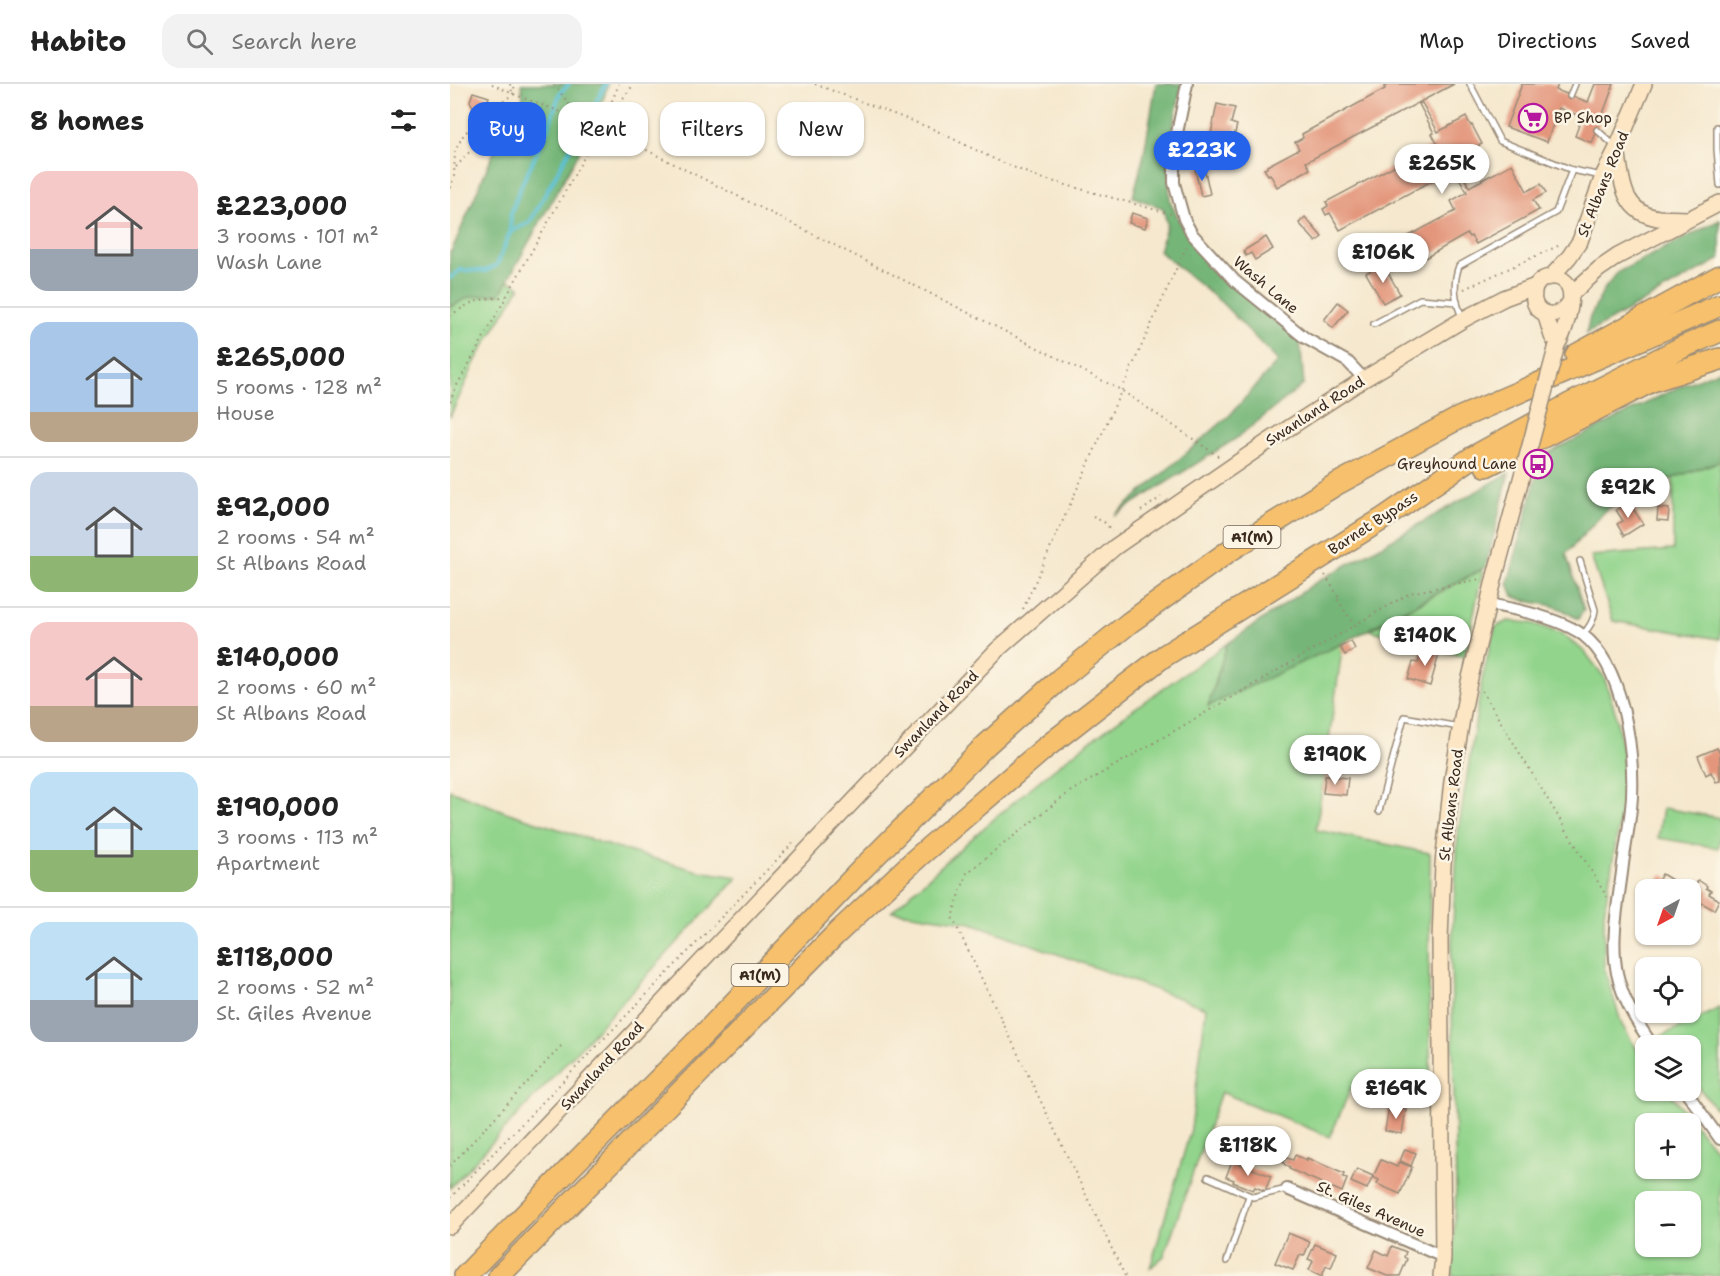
<!DOCTYPE html>
<meta charset="utf-8">
<style>
body{margin:0;font-family:"Shantell Sans",sans-serif;background:#f2f2f2;color:#222;height:100vh;display:flex;flex-direction:column;font-size:22px;white-space:nowrap}
*{box-sizing:border-box;margin:0}
p{font-size:20px;color:#767676}
.icon{flex:none;width:33px;height:33px;fill:none;stroke:currentColor;stroke-width:2;stroke-linecap:round;stroke-linejoin:round}
.map{position:relative;flex:1;overflow:hidden}
.sheet{display:flex;flex-direction:column;background:#fff;width:450px}
.sheet>*{flex:none}
.top-card{position:absolute;left:18px;top:18px;width:570px;height:54px;display:flex;gap:12px}
.needle{width:39px;rotate:220deg}
.buttons{position:absolute;left:1185px;top:795px;display:grid;gap:12px}
.buttons a{display:grid;place-items:center;width:66px;height:66px;border-radius:12px;background:#fff;box-shadow:0 2px 4px #0004;font-size:30px}
.price{position:absolute;translate:-50% -51px;padding:0 14px;border-radius:21px;background:#fff;color:#222;font-size:20px;line-height:39px;filter:drop-shadow(0 2px 3px #0008)}
.price::after{content:'';position:absolute;left:50%;top:36px;width:18px;height:14px;margin-left:-9px;background:inherit;clip-path:polygon(0 0,100% 0,50% 100%)}
.price.on{background:#2563eb;color:#fff}
ul{padding:0;list-style:none}
li{display:flex;align-items:center;gap:18px;height:150px;padding:0 30px}
li+li{border-top:2px solid #e0e0e0}
li span{display:grid;place-items:center;flex:none;width:168px;height:120px;border-radius:18px;color:#555}
li>.icon{margin-inline-start:auto}
span .icon{width:72px;height:72px;fill:#fffc;stroke-width:1}
li b{font-size:26px}
h2{display:flex;justify-content:space-between;align-items:center;height:72px;padding:0 30px;font-size:26px}
.tag{padding:0 21px;border-radius:18px;background:#fff;box-shadow:0 2px 4px #0004;font-size:21px;line-height:54px}
.tag.on{background:#2563eb;color:#fff}
header{display:flex;align-items:center;gap:36px;box-sizing:border-box;height:84px;padding:0 30px;background:#fff;border-bottom:2px solid #e0e0e0}
header strong{font-size:28px}
nav{display:flex;gap:33px;margin-inline-start:auto;font-size:21px}
.search{width:420px;height:54px;background:#f2f2f2;display:flex;align-items:center;gap:15px;box-sizing:border-box;padding:0 21px;border-radius:18px;color:#767676;font-size:22px}
main{display:flex;flex:1;min-height:0}
.map>svg:first-child{display:block}
.green{fill:#92d48c;stroke:#667f55;stroke-width:1.5;fill-rule:evenodd}
.forest{fill:#75b678;stroke:#58704b;stroke-width:1.5}
.lines{fill:none;stroke-linecap:round;stroke-linejoin:round}
.stream{stroke:#57bfd4;stroke-width:4}
.building{fill:#e3967c}
.lane-casing{stroke:#988976;stroke-width:8}
.street-casing{stroke:#988976;stroke-width:14}
.secondary-casing{stroke:#988976;stroke-width:18}
.highway-casing{stroke:#988976;stroke-width:24}
.path{stroke:#988976;stroke-width:2;stroke-dasharray:1.5 4.5;stroke-linecap:butt}
.lane{stroke:#fff;stroke-width:5}
.street{stroke:#fff;stroke-width:10}
.secondary{stroke:#fce6c4;stroke-width:15}
.highway{stroke:#f7c06c;stroke-width:21}
.secondary-bridge-casing{stroke:#988976;stroke-width:18;stroke-linecap:butt}
.secondary-bridge{stroke:#fce6c4;stroke-width:15}
.labels{text-anchor:middle;dominant-baseline:central;stroke-width:5;stroke-linejoin:round;paint-order:stroke}
.shield{fill:#fcf5e5;stroke:#75675a;stroke-width:1.5}
.shield-label{font-size:14px;font-weight:bold;fill:#3b2a1e}
.poi-label{font-size:15px;fill:#3b2a1e;stroke:#fcf5e5;text-anchor:start}
.street-label{font-size:15px;fill:#3b2a1e;stroke:#fcf5e5}
</style>
<header>
<strong>Habito</strong>
<div class="search"><svg class="icon" aria-label="search" viewBox="0 0 24 24"><circle cx="10" cy="10" r="6"/><path d="M15 15l6 6"/></svg>Search here</div>
<nav><a>Map</a><a>Directions</a><a>Saved</a></nav>
</header>
<main>
<section class="sheet">
<h2>8 homes<svg class="icon" aria-label="filters" viewBox="0 0 24 24"><path d="M4 7h16M4 17h16"/><circle cx="9" cy="7" r="2"/><circle cx="15" cy="17" r="2"/></svg></h2>
<ul>
<li><span style="background:linear-gradient(#f6c9c9 65%,#9aa5b1 0)"><svg class="icon" aria-label="home" viewBox="0 0 24 24"><path d="M3 11l9-7 9 7M6 9v11h12V9"/></svg></span><div><b>£223,000</b><p>3 rooms · 101 m²</p><p>Wash Lane</p></div></li>
<li><span style="background:linear-gradient(#a9c7e8 75%,#b9a48a 0)"><svg class="icon" aria-label="home" viewBox="0 0 24 24"><path d="M3 11l9-7 9 7M6 9v11h12V9"/></svg></span><div><b>£265,000</b><p>5 rooms · 128 m²</p><p>House</p></div></li>
<li><span style="background:linear-gradient(#c9d6e8 70%,#8fb573 0)"><svg class="icon" aria-label="home" viewBox="0 0 24 24"><path d="M3 11l9-7 9 7M6 9v11h12V9"/></svg></span><div><b>£92,000</b><p>2 rooms · 54 m²</p><p>St Albans Road</p></div></li>
<li><span style="background:linear-gradient(#f6c9c9 70%,#b9a48a 0)"><svg class="icon" aria-label="home" viewBox="0 0 24 24"><path d="M3 11l9-7 9 7M6 9v11h12V9"/></svg></span><div><b>£140,000</b><p>2 rooms · 60 m²</p><p>St Albans Road</p></div></li>
<li><span style="background:linear-gradient(#bfe0f5 65%,#8fb573 0)"><svg class="icon" aria-label="home" viewBox="0 0 24 24"><path d="M3 11l9-7 9 7M6 9v11h12V9"/></svg></span><div><b>£190,000</b><p>3 rooms · 113 m²</p><p>Apartment</p></div></li>
<li><span style="background:linear-gradient(#bfe0f5 65%,#9aa5b1 0)"><svg class="icon" aria-label="home" viewBox="0 0 24 24"><path d="M3 11l9-7 9 7M6 9v11h12V9"/></svg></span><div><b>£118,000</b><p>2 rooms · 52 m²</p><p>St. Giles Avenue</p></div></li>
</ul>
</section>
<div class="map">
<svg width="1270" height="1192" viewBox="0 0 1270 1192">
<rect width="100%" height="100%" fill="#fcf5e5"/>
<filter id="ink" filterUnits="userSpaceOnUse"><feTurbulence type="fractalNoise" baseFrequency=".0167" numOctaves="2"/><feDisplacementMap in="SourceGraphic" scale="12" xChannelSelector="R" yChannelSelector="G"/><feConvolveMatrix kernelMatrix="1 2 1 2 8 2 1 2 1" color-interpolation-filters="sRGB"/></filter>
<filter id="wash" filterUnits="userSpaceOnUse"><feTurbulence type="fractalNoise" baseFrequency=".008" numOctaves="4" result="noise"/><feDisplacementMap in="SourceGraphic" scale="24" xChannelSelector="R" yChannelSelector="G"/><feGaussianBlur stdDeviation="1.35" result="paint"/><feColorMatrix in="noise" values="0 0 0 0 0 0 0 0 0 0 0 0 0 0 0 0 0 1.4 0 .05"/><feComposite in="paint" operator="in"/></filter>
<g filter="url(#wash)">
<rect width="100%" height="100%" fill="#f5e8ce"/>
<g class="green">
<polygon points="58,196 70,203 27,274 0,333 0,223 19,213 50,210"/>
<polygon points="1270,377 1270,555 1163,537 1141,472 1223,466 1223,394"/>
<polygon points="1033,485 1015,573 920,546"/>
<path d="M1058,537L1081,539L1112,550L1135,568L1154,593L1165,627L1173,669V715L1154,829V884L1172,941L1195,979L1196,1006L1218,1007L1270,1071V1192H1002L1006,1105L1001,876L1008,749L1032,596L1045,543ZM1196,1040H1240V1084H1196ZM1196,1118H1240V1162H1196Z"/>
<path d="M893,559L866,746L980,769L979,897L981,1022L901,1004L880,1053L771,1008L714,1172L700,1184L741,1045L756,924L522,839L442,827C490,783 538,738 589,697C649,648 713,604 777,560L759,621Z"/>
<polygon points="0,706 56,728 167,764 248,787 288,793 0,1104"/>
<polygon points="1213,724 1270,734 1270,751 1268,764 1208,754"/>
<polygon points="1270,924 1270,1030 1241,994 1240,962 1213,961 1207,954"/>
</g>
<g class="forest">
<polygon points="71,0 158,0 150,27 128,70 50,210 19,213 0,223 0,168 2,166 54,44 73,14"/>
<polygon points="706,0 732,0 718,67 720,117 729,136 743,156 787,206 850,257 854,300 787,354 665,431 780,331 828,277 772,219 709,167 717,140 713,124 683,113 694,70"/>
<polygon points="1270,136 1270,175 1136,250 1140,233 1155,204 1168,188"/>
<path d="M1270,286V377L1223,394L1158,424L1116,470L1134,526L1128,535C1122,532 1117,528 1111,525C1095,518 1079,520 1063,512L1058,499L1092,372L1228,303Z"/>
<polygon points="1059,389 1036,483 893,559 758,622 777,560 865,499"/>
</g>
<g class="lines">
<g class="stream">
<polyline points="60,148 61,129 71,102 97,47 110,9 119,0"/>
<polyline points="0,194 10,186 36,187 47,181 60,148 80,138 156,0"/>
</g>
</g>
<g id="blocks">
<g class="building">
<polygon points="940,0 1004,0 856,78 860,85 827,103 820,90 818,91 814,85 817,84 817,82 849,65 845,58 853,54 852,50 935,5 934,3"/>
<polygon points="1072,0 1108,0 1106,6 1138,18 1145,0 1164,0 1142,59 1125,52 1132,33 1109,24 1097,58 1056,43"/>
<polygon points="23,8 39,13 33,28 24,25 20,17"/>
<polygon points="972,19 988,48 1016,33 1021,42 1022,41 1032,60 1004,75 1019,103 1062,80 1077,107 1091,100 1096,109 1083,116 1089,126 1026,160 1021,152 1019,153 1017,150 968,178 967,177 961,180 949,157 1006,127 1001,117 1017,108 1004,85 890,146 880,129 876,131 873,125 878,122 876,118 987,59 982,50 984,49 969,20"/>
<polygon points="767,20 785,24 781,39 787,41 782,61 760,55"/>
<polygon points="754,83 760,110 751,112 745,85"/>
<polygon points="682,129 698,134 695,144 679,139"/>
<polygon points="855,133 872,153 866,158 849,139"/>
<polygon points="816,153 823,165 805,176 801,169 796,172 793,167"/>
<polygon points="933,180 950,210 933,219 916,189"/>
<polygon points="888,218 898,226 883,244 874,236"/>
<polygon points="1179,418 1193,440 1174,452 1167,440 1173,437 1166,426"/>
<polygon points="1208,424 1219,425 1218,437 1207,436"/>
<polygon points="901,557 905,565 895,571 890,563"/>
<polygon points="973,562 990,567 980,602 958,595 963,578 968,579"/>
<polygon points="1267,664 1270,669 1270,697 1266,698 1261,688 1256,691 1248,672"/>
<polygon points="875,692 898,694 896,711 873,709"/>
<polygon points="1212,790 1222,796 1220,798 1225,801 1227,799 1231,802 1229,806 1203,806"/>
<polygon points="1248,796 1257,802 1256,804 1261,807 1259,810 1269,816 1264,826 1241,813"/>
<polygon points="939,1022 956,1025 952,1050 935,1047"/>
<polygon points="955,1065 966,1069 961,1082 950,1077"/>
<polygon points="845,1071 857,1076 857,1074 894,1090 893,1093 897,1095 892,1108 839,1085 840,1083 835,1081 833,1078 835,1075 837,1074 843,1076"/>
<polygon points="931,1076 947,1083 949,1078 962,1083 950,1110 927,1100 929,1096 923,1093"/>
<polygon points="782,1077 821,1092 815,1107 805,1103 803,1106 783,1098 784,1096 776,1093"/>
<polygon points="907,1085 923,1092 917,1105 901,1098"/>
<polygon points="838,1149 860,1158 854,1172 850,1171 843,1186 825,1179"/>
<polygon points="865,1160 887,1169 881,1184 876,1182 872,1192 859,1186 863,1177 858,1175"/>
<polygon points="942,1162 956,1168 954,1173 957,1175 950,1192 937,1192 918,1184 926,1166 938,1172"/>
</g>
</g>
</g>
<g filter="url(#ink)">
<use href="#blocks" fill-opacity="0" stroke="#988976" stroke-width="1.5"/>
<g class="lines">
<g class="lane-casing">
<g id="lane">
<polyline points="1020,0 1050,57 1122,86 1152,92"/>
<polyline points="1120,12 1125,0"/>
<polyline points="1267,43 1267,65 1270,101"/>
<polyline points="1147,46 1166,63"/>
<path d="M1013,234C1004,218 1003,198 1009,182L1106,128L1122,86"/>
<polyline points="924,240 970,215 1007,218"/>
<path d="M1130,477L1145,526C1144,537 1139,543 1133,551"/>
<polyline points="929,727 954,633 1009,643"/>
<polyline points="758,1093 803,1113 837,1105"/>
<polyline points="777,1177 799,1112"/>
</g>
</g>
<g class="street-casing">
<g id="street">
<polyline points="737,0 724,64 724,99 734,135 742,150 785,197 855,254 898,278 914,295"/>
<path d="M1038,520C1066,525 1111,535 1133,551C1173,582 1184,664 1182,712C1181,734 1176,757 1173,780C1169,816 1160,853 1167,889C1173,917 1187,939 1203,962"/>
<polyline points="1235,1006 1270,1055"/>
<polyline points="837,1105 993,1173"/>
</g>
</g>
<g class="secondary-casing">
<g id="secondary">
<path d="M1167,64C1172,93 1170,128 1208,134C1217,135 1227,134 1236,135"/>
<polyline points="1101,193 1119,173 1130,157 1153,92 1167,64 1194,0"/>
<polyline points="1121,210 1149,185 1168,172 1270,119"/>
<path d="M1095,229L1102,252L1107,261C1114,250 1125,216 1119,203C1111,187 1086,191 1084,208C1080,231 1108,239 1120,218"/>
<polyline points="0,1142 547,566 665,463 819,357 914,295 1014,235 1054,214 1086,202"/>
<polyline points="991,1192 993,1173 990,856 993,780 1002,697 1013,628 1019,598 1045,492"/>
</g>
</g>
<g class="highway-casing">
<g id="highway">
<polyline points="1126,271 1270,192"/>
<polyline points="1036,382 1202,297 1270,275"/>
<polyline points="15,1192 125,1079 258,946 411,786 536,661 610,595 679,539 779,467 885,401 1009,334 1270,221"/>
<polyline points="49,1192 385,851 468,773 595,664 658,615 714,572 934,434 1023,373 1118,321 1233,263 1270,247"/>
</g>
</g>
<g class="path">
<polyline points="42,0 63,10 151,43 671,306 771,374"/>
<polyline points="60,0 62,7"/>
<polyline points="104,0 119,20 125,33"/>
<polyline points="365,0 483,45 544,75 587,93 721,130"/>
<polyline points="155,38 184,0"/>
<polyline points="6,83 31,55 49,22"/>
<polyline points="0,104 4,93 5,67 14,50 33,33 63,10 65,0"/>
<polyline points="1014,205 1110,161"/>
<path d="M0,232C21,217 31,214 56,213"/>
<polyline points="0,318 6,303 151,43 169,0"/>
<polyline points="691,427 711,413"/>
<polyline points="643,433 654,438 662,447"/>
<polyline points="875,491 888,512 886,513 904,541"/>
<polyline points="573,525 737,161"/>
<polyline points="1032,607 1157,813"/>
<polyline points="0,1082 113,960"/>
<polyline points="0,1114 346,756"/>
<polyline points="675,1192 502,833 517,789 618,709 960,509 1030,495"/>
</g>
<use href="#lane" class="lane"/>
<use href="#street" class="street"/>
<use href="#secondary" class="secondary"/>
<use href="#highway" class="highway"/>
<g class="secondary-bridge-casing">
<polyline id="secondary-bridge" points="1045,492 1107,261"/>
</g>
<use href="#secondary-bridge" class="secondary-bridge"/>
</g>
</g>
<defs>
<g id="supermarket-ring" transform="scale(1.5)"><circle r="9.5" fill="#fcf5e5" stroke="#b5179e" stroke-width="1.5"/><path d="M-6-5.5h2.5l.6 2H6L4.5 2H-2.5L-4.4-4H-6ZM-1.5 3.2a1.3 1.3 0 1 0 .1 0ZM3 3.2a1.3 1.3 0 1 0 .1 0Z" fill="#b5179e"/></g>
<g id="bus-ring" transform="scale(1.5)"><circle r="9.5" fill="#fcf5e5" stroke="#b5179e" stroke-width="1.5"/><path d="M-5-6H5V4H4V6H2V4H-2V6H-4V4H-5ZM-3.5-4V0h7V-4ZM-3.5 1.2v1.5H-2V1.2ZM2 1.2v1.5H3.5V1.2Z" fill="#b5179e"/></g>
</defs>
<g fill-rule="evenodd">
<use href="#supermarket-ring" x="1083" y="34"/>
<use href="#bus-ring" x="1088" y="380"/>
</g>
<g class="labels">
<g class="shield">
<rect x="773.5" y="442" width="57" height="22" rx="4.5"/>
<rect x="281.5" y="880" width="57" height="22" rx="4.5"/>
</g>
<g class="shield-label">
<text x="802" y="453">A1(M)</text>
<text x="310" y="891">A1(M)</text>
</g>
<g class="poi-label">
<text x="1104" y="34">BP Shop</text>
<text x="1067" y="380" text-anchor="end">Greyhound Lane</text>
</g>
<g class="street-label">
<text transform="translate(1153 100) rotate(-68)">St Albans Road</text>
<text transform="translate(816 201) rotate(40)">Wash Lane</text>
<text transform="translate(865 327) rotate(-33)">Swanland Road</text>
<text transform="translate(923 439) rotate(-33)">Barnet Bypass</text>
<text transform="translate(486 630) rotate(-46)">Swanland Road</text>
<text transform="translate(1001 721) rotate(-83)">St Albans Road</text>
<text transform="translate(152 982) rotate(-47)">Swanland Road</text>
<text transform="translate(921 1125) rotate(24)">St. Giles Avenue</text>
</g>
</g>
</svg>
<div class="buttons">
<a><svg class="needle" viewBox="-14 -14 28 28"><path d="M0-13l5 13h-10z" fill="#e53935"/><path d="M0 13l5-13h-10z" fill="#767676"/></svg></a>
<a><svg class="icon" aria-label="locate" viewBox="0 0 24 24"><circle cx="12" cy="12" r="6"/><path d="M12 2v4M12 18v4M2 12h4M18 12h4"/></svg></a>
<a><svg class="icon" aria-label="layers" viewBox="0 0 24 24"><path d="M12 4l9 5-9 5-9-5zM3 14l9 5 9-5"/></svg></a>
<a>+</a>
<a>−</a>
</div>
<b class="price on" style="left:752px;top:98px">£223K</b>
<b class="price" style="left:992px;top:111px">£265K</b>
<b class="price" style="left:933px;top:200px">£106K</b>
<b class="price" style="left:1178px;top:435px">£92K</b>
<b class="price" style="left:975px;top:583px">£140K</b>
<b class="price" style="left:885px;top:702px">£190K</b>
<b class="price" style="left:946px;top:1036px">£169K</b>
<b class="price" style="left:798px;top:1093px">£118K</b>
<div class="top-card">
<a class="tag on">Buy</a>
<a class="tag">Rent</a>
<a class="tag">Filters</a>
<a class="tag">New</a>
</div>
</div>
</main>
